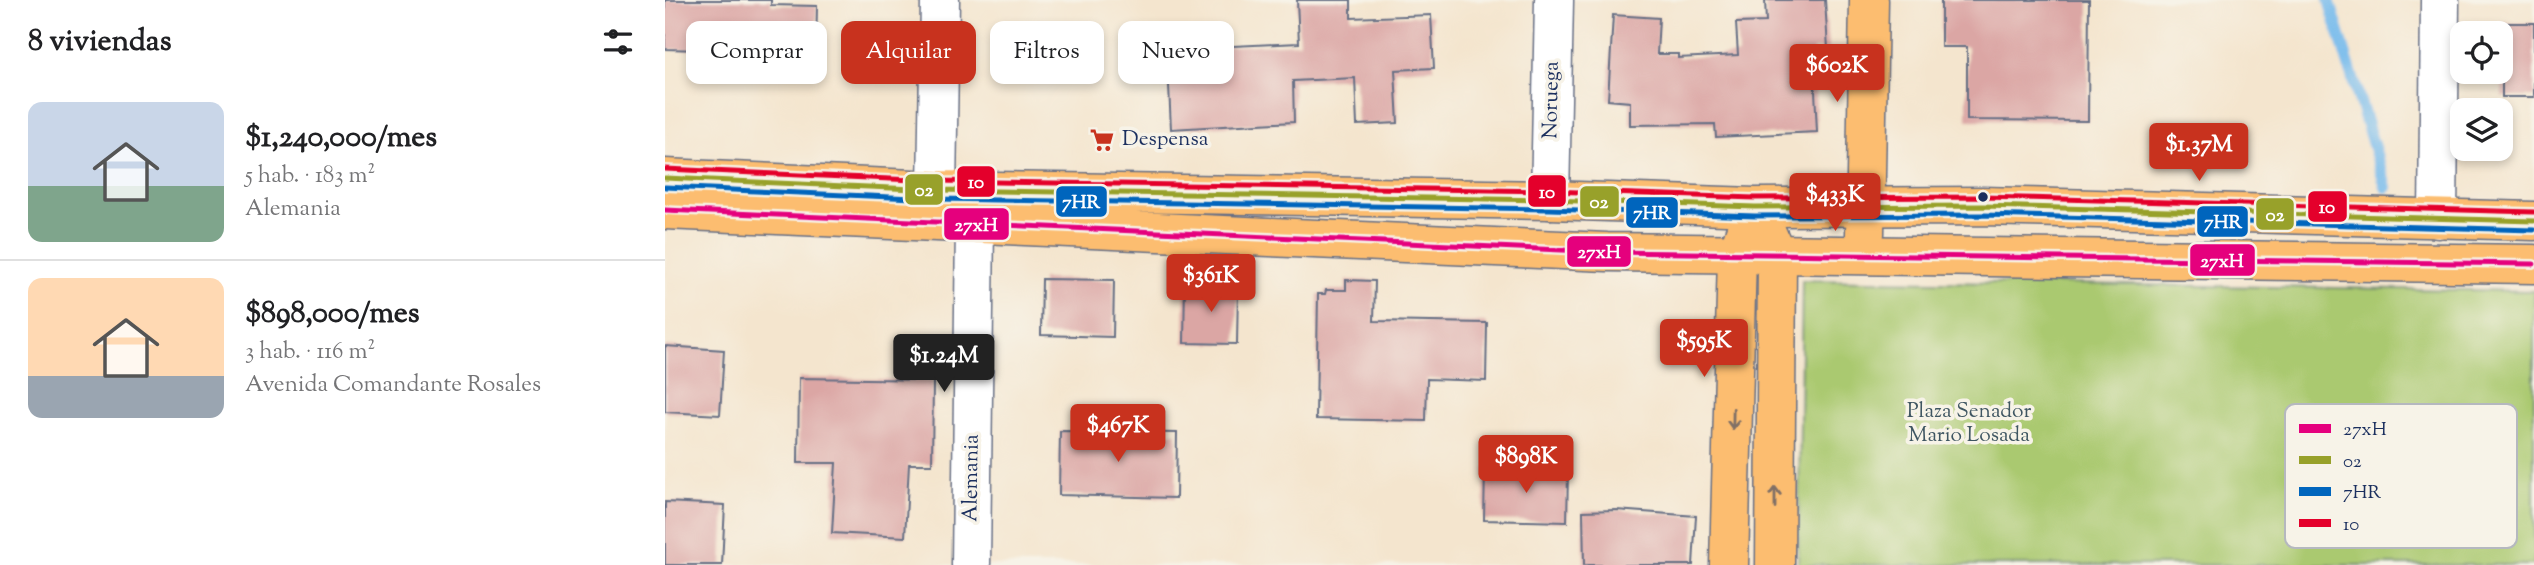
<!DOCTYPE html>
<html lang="es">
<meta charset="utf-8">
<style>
body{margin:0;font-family:"Sorts Mill Goudy",serif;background:#f2f2f2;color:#202124;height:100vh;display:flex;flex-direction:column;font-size:26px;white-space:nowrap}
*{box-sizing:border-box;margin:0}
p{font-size:23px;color:#757577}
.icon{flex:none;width:38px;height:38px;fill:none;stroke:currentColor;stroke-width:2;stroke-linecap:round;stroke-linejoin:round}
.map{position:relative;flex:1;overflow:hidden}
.sheet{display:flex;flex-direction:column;background:#fff;width:665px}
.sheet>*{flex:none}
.top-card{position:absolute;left:21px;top:21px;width:665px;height:63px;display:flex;gap:14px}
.buttons{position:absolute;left:1785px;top:21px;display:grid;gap:14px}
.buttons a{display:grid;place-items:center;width:63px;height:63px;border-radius:14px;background:#fff;box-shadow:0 4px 10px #0003;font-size:35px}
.price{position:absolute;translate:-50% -60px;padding:0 16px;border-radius:7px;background:#c8321e;color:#fff;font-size:23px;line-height:46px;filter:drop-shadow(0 2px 4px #0008)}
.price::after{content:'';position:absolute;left:50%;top:42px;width:21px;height:16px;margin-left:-10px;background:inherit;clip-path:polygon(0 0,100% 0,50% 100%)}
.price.current{background:#222;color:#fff}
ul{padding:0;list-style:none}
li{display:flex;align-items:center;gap:21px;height:175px;padding:0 28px}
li+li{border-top:2px solid #e0e0e0}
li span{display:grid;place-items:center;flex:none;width:196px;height:140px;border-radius:14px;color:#555}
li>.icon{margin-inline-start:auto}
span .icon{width:84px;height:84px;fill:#fffc;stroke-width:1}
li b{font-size:30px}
h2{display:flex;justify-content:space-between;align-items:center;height:84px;padding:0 28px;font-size:30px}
.chip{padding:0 24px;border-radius:14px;background:#fff;box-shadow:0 4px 10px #0003;font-size:24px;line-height:63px}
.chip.current{background:#c8321e;color:#fff}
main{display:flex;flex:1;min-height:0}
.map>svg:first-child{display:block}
.green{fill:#aac970;stroke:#627c67;stroke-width:2}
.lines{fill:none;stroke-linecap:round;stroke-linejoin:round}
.stream{stroke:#75baec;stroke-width:12}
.building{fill:#dba6a4}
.minor-casing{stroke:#676f85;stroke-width:41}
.major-casing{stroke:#676f85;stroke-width:41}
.minor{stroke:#fff;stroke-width:38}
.major{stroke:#fcbd6f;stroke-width:38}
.bus-1-casing{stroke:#f7f3e8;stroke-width:10}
.bus-2-casing{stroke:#f7f3e8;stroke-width:10}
.bus-3-casing{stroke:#f7f3e8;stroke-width:10}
.bus-4-casing{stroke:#f7f3e8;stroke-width:10}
.bus-1{stroke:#e5007d;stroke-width:5}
.bus-2{stroke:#98a12a;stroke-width:5}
.bus-3{stroke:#0065bd;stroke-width:5}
.bus-4{stroke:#e4002b;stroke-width:5}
.oneway{stroke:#806f66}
.bus-dot{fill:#1b2f5e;stroke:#f7f3e8;stroke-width:2.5}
.labels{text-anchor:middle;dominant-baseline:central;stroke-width:7;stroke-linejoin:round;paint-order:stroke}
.street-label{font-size:21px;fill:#1b2f5e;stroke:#f7f3e8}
.poi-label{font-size:21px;fill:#1b2f5e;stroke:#f7f3e8;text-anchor:start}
.park-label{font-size:21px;fill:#3f5662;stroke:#f7f3e8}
.key{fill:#f7f3e8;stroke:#b5b8bf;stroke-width:2}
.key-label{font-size:19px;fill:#1b2f5e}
.line-badge{stroke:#f7f3e8;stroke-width:2.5}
.badge-label{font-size:19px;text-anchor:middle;font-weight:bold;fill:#fff}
</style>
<main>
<section class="sheet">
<h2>8 viviendas<svg class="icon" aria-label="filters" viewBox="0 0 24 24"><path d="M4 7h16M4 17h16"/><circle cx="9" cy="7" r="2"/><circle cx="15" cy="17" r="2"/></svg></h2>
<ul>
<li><span style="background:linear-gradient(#c9d6e8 60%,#7fa58c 0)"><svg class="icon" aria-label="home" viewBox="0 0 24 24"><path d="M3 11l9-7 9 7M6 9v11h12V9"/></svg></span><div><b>$1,240,000/mes</b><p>5 hab. · 183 m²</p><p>Alemania</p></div></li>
<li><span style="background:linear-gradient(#ffd9b3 70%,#9aa5b1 0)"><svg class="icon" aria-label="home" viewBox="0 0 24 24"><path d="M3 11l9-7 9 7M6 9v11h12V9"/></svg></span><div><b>$898,000/mes</b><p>3 hab. · 116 m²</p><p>Avenida Comandante Rosales</p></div></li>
</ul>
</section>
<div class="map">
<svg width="1869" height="565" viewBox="0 0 1869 565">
<rect width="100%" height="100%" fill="#f7f3e8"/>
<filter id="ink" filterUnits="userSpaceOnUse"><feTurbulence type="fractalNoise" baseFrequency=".0143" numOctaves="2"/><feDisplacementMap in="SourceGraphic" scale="14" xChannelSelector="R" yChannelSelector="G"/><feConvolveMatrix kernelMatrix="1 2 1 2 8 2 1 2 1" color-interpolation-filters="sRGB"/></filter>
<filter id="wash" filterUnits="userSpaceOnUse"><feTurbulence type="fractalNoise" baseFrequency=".00686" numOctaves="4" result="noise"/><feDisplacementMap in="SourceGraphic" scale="28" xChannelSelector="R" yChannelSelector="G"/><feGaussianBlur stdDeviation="1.57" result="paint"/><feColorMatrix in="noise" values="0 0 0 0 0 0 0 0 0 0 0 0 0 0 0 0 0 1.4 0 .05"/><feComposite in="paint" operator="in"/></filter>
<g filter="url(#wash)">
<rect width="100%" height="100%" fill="#f4e5ce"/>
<polygon class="green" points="1137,280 1869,291 1869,565 1133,565"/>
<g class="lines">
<polyline class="stream" points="1664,0 1721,187"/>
</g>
<g id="blocks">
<g class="building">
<polygon points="0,0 106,0 106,5 152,6 151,53 0,49"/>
<polygon points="632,0 686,0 686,18 766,15 769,68 730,70 733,123 692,125 690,78 628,81 629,122 506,129 502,42 547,40 547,47 634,43"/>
<polygon points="1100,0 1160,0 1163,49 1148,49 1152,132 1051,137 1050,124 965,125 965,102 943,100 948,15 994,18 992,54 1013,54 1013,58 1073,55 1071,23 1101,22"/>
<polygon points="1276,0 1424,0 1423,121 1302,120 1302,47 1276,47"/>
<rect x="1837" y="23" width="32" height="74"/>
<polygon points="377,279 449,280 448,337 376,335"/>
<polygon points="681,280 710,281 709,321 822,323 821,381 762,379 761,421 651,419 653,294 660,294 661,290 681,290"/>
<polygon points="520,284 573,286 572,344 519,343"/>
<polygon points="0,346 59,350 55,415 0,412"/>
<polygon points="134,378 268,380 267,464 244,464 240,537 167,533 171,463 133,463"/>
<polygon points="395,431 512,433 511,498 394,495"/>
<polygon points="820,469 903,471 902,522 819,520"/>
<polygon points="0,502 60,505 57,565 0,565"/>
<polygon points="951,510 1031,516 1028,565 919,565 918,511"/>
</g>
</g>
</g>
<g filter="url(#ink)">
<use href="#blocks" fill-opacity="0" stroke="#676f85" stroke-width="2"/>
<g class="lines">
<g class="minor-casing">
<g id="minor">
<polyline points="272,190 275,0"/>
<polyline points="885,200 889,0"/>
<polyline points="1773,219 1775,0"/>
<polyline points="306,565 310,223"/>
</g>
</g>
<g class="major-casing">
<g id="major">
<polyline points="0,178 272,190 885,200 1090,207 1318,206 1869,221"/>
<polyline points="0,210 942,252 1869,264"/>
<polyline points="1101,231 1112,256 1110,565"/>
<polyline points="1200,234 1204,0"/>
<polyline points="1064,565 1072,255 1080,232"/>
</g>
</g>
<use href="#minor" class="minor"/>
<use href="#major" class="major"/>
<g class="bus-1-casing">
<polyline id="bus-1" points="0,210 942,252 1869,264"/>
</g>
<g class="bus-2-casing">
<polyline id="bus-2" points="0,178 272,190 885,200 1090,207 1318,206 1869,221"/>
</g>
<g class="bus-3-casing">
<polyline id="bus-3" points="0,187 272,199 885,209 1090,216 1318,215 1869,230"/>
</g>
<g class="bus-4-casing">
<polyline id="bus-4" points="0,169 272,181 885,191 1090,198 1318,197 1869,212"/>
</g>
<use href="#bus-1" class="bus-1"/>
<use href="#bus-2" class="bus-2"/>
<use href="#bus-3" class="bus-3"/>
<use href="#bus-4" class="bus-4"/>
</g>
<defs><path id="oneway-shaft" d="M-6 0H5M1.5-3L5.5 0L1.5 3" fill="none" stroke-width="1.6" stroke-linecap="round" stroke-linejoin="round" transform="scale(1.75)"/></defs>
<g class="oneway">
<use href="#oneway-shaft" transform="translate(1068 419) rotate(91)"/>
<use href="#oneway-shaft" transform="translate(1110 497) rotate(-90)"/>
</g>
</g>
<defs>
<g id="supermarket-bare" transform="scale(1.89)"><path d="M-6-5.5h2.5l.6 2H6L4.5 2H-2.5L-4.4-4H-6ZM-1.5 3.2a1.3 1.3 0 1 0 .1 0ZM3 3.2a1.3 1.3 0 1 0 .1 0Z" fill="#c8321e" stroke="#f7f3e8" stroke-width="2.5" paint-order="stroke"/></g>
</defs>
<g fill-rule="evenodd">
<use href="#supermarket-bare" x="437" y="140"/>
</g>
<circle class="bus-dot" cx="1318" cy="197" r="6"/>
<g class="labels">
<g class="street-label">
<text transform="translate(887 100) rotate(-89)">Noruega</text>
<text transform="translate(307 478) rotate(-89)">Alemania</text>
</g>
<g class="poi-label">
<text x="457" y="140">Despensa</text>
</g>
<g class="park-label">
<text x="1304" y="412">Plaza Senador<tspan x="1304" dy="24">Mario Losada</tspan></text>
</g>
</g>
<rect x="1620" y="404" width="232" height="144" rx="10" class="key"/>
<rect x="1634" y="424" width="32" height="9" fill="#e5007d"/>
<rect x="1634" y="456" width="32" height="8" fill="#98a12a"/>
<rect x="1634" y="487" width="32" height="9" fill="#0065bd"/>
<rect x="1634" y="519" width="32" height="8" fill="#e4002b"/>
<g class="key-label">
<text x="1678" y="435">27xH</text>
<text x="1678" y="467">02</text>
<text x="1678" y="498">7HR</text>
<text x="1678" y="530">10</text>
</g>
<g class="line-badge">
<rect x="291" y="165" width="40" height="33" rx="7" fill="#e4002b"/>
<rect x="239" y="173" width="40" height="33" rx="7" fill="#98a12a"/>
<rect x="862" y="174" width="40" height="34" rx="7" fill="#e4002b"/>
<rect x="390" y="185" width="53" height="33" rx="7" fill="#0065bd"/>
<rect x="914" y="185" width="41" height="33" rx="7" fill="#98a12a"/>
<rect x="1642" y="190" width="41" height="33" rx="7" fill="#e4002b"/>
<rect x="960" y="196" width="54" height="33" rx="7" fill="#0065bd"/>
<rect x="1590" y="197" width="40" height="34" rx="7" fill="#98a12a"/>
<rect x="1531" y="205" width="53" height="33" rx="7" fill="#0065bd"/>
<rect x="278" y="207" width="67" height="34" rx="7" fill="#e5007d"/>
<rect x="901" y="235" width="66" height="33" rx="7" fill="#e5007d"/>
<rect x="1524" y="243" width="67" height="34" rx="7" fill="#e5007d"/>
</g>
<g class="badge-label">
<text x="311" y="188">10</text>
<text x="259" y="196">02</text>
<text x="882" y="198">10</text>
<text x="416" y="208">7HR</text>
<text x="934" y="208">02</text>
<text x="1662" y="213">10</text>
<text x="987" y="219">7HR</text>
<text x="1610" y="221">02</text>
<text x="1558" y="228">7HR</text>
<text x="311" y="231">27xH</text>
<text x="934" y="258">27xH</text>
<text x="1557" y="267">27xH</text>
</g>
</svg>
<div class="buttons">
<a><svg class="icon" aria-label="locate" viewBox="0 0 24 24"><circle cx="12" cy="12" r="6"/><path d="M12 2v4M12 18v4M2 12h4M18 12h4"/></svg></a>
<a><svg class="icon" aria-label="layers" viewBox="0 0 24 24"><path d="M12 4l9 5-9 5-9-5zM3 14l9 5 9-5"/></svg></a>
</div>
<b class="price" style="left:1172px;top:104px">$602K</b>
<b class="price" style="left:1534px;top:183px">$1.37M</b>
<b class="price" style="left:1170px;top:233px">$433K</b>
<b class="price" style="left:546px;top:314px">$361K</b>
<b class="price" style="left:1039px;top:379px">$595K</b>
<b class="price current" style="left:279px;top:394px">$1.24M</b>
<b class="price" style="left:453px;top:464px">$467K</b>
<b class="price" style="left:861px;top:495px">$898K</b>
<div class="top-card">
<a class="chip">Comprar</a>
<a class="chip current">Alquilar</a>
<a class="chip">Filtros</a>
<a class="chip">Nuevo</a>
</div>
</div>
</main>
